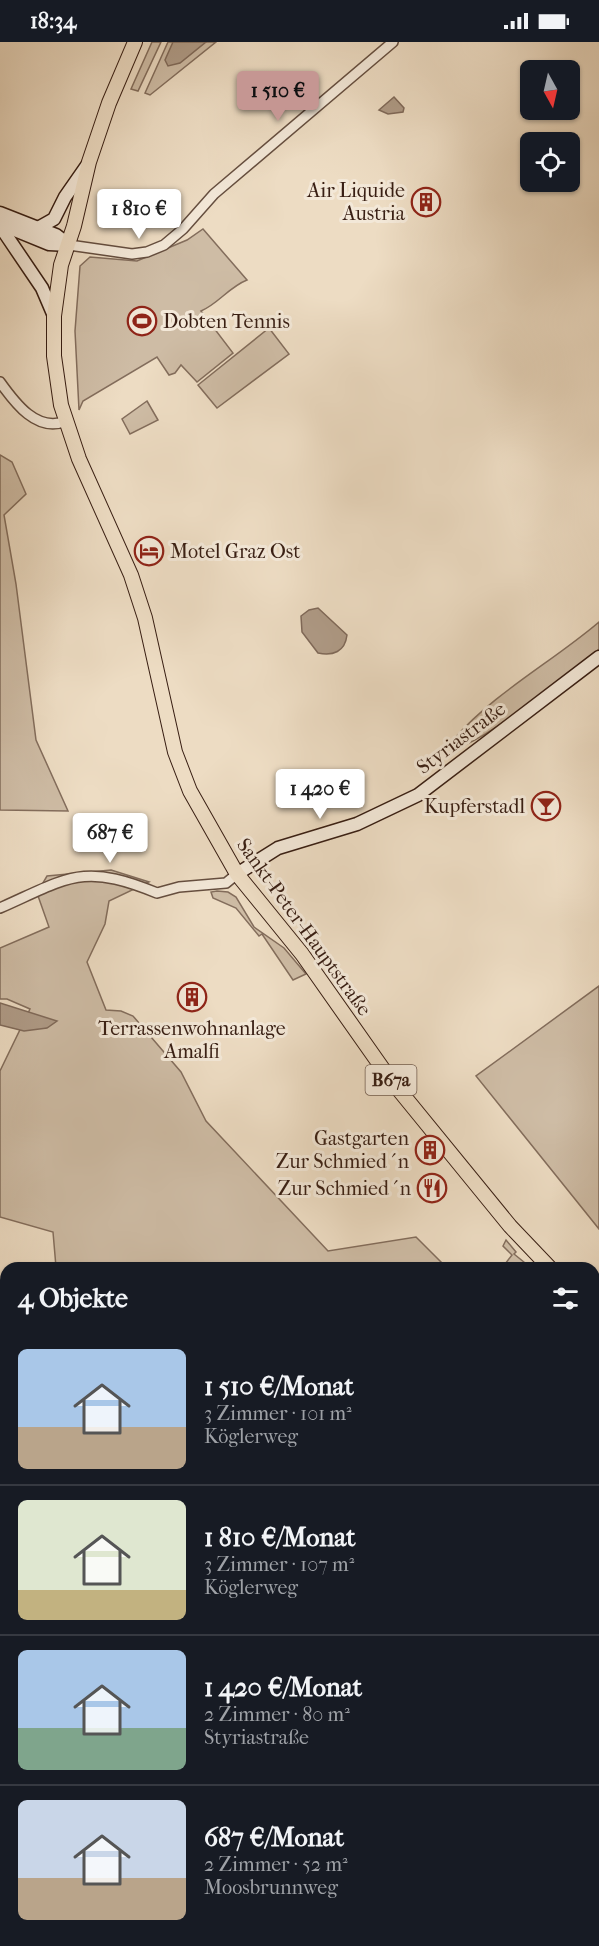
<!DOCTYPE html>
<html lang="de">
<meta charset="utf-8">
<style>
body{margin:0;font-family:"IM FELL French Canon",serif;background:#242831;color:#f1f3f6;height:100vh;display:flex;flex-direction:column;font-size:22px;white-space:nowrap}
*{box-sizing:border-box;margin:0}
p{font-size:20px;color:#9ea1a6}
.icon{flex:none;width:33px;height:33px;fill:none;stroke:currentColor;stroke-width:2;stroke-linecap:round;stroke-linejoin:round}
.map{position:relative;flex:1;overflow:hidden}
.sheet{position:absolute;left:0px;top:1220px;width:600px;height:686px;display:flex;flex-direction:column;background:#171b24;border-radius:18px 18px 0 0;box-shadow:0 2px 4px #0004}
.sheet>*{flex:none}
.needle{width:39px;rotate:172deg}
.buttons{position:absolute;left:520px;top:18px;display:grid;gap:12px}
.buttons a{display:grid;place-items:center;width:60px;height:60px;border-radius:9px;background:#171b24;box-shadow:0 2px 4px #0004;font-size:30px}
.price{position:absolute;translate:-50% -51px;padding:0 14px;border-radius:6px;background:#fff;color:#222;font-size:20px;line-height:39px;filter:drop-shadow(0 2px 3px #0008)}
.price::after{content:'';position:absolute;left:50%;top:36px;width:18px;height:14px;margin-left:-9px;background:inherit;clip-path:polygon(0 0,100% 0,50% 100%)}
.price.on{background:#c59692;color:#111}
ul{padding:0;list-style:none}
li{display:flex;align-items:center;gap:18px;height:150px;padding:0 18px}
li+li{border-top:2px solid #363941}
li span{display:grid;place-items:center;flex:none;width:168px;height:120px;border-radius:9px;color:#555}
li>.icon{margin-inline-start:auto}
span .icon{width:72px;height:72px;fill:#fffc;stroke-width:1}
li b{font-size:26px}
h2{display:flex;justify-content:space-between;align-items:center;height:72px;padding:0 18px;font-size:26px}
.status{display:flex;justify-content:space-between;align-items:center;height:42px;padding:0 30px;background:#171b24;direction:ltr}
.status svg{height:16px;fill:currentColor}
.map>svg:first-child{display:block}
.green{fill:#cebca5;stroke:#836d5c;stroke-width:1.5}
.water{fill:#af9b87;stroke:#7f6959;stroke-width:1.5}
.lines{fill:none;stroke-linecap:round;stroke-linejoin:round}
.street-casing{stroke:#654e3f;stroke-width:12}
.secondary-casing{stroke:#381e13;stroke-width:15}
.primary-casing{stroke:#381e13;stroke-width:16}
.street{stroke:#f3e8d8;stroke-width:9}
.secondary{stroke:#f3e8d8;stroke-width:12}
.primary{stroke:#eddcc3;stroke-width:14}
.labels{text-anchor:middle;dominant-baseline:central;stroke-width:6;stroke-linejoin:round;paint-order:stroke}
.shield{fill:#f3e8d8;stroke:#705b4e;stroke-width:1.5}
.shield-label{font-size:18px;font-weight:bold;fill:#381e13}
.poi-label{font-size:20px;fill:#381e13;stroke:#f3e8d8;text-anchor:end}
.street-label{font-size:20px;fill:#381e13;stroke:#f3e8d8}
</style>
<div class="status"><b>18:34</b><svg viewBox="0 0 49 12"><path d="M0 12V9h3v3zM5 12V6h3v6zM10 12V3h3v9zM15 12V0h3v12zM26 1h20v11H26zM47 4h2v5h-2z"/></svg></div>
<div class="map">
<svg width="599" height="1904" viewBox="0 0 599 1904">
<rect width="100%" height="100%" fill="#eddcc3"/>
<filter id="stains"><feTurbulence type="fractalNoise" baseFrequency=".00333" numOctaves="4"/><feColorMatrix values="0 0 0 0 .2 0 0 0 0 .09 0 0 0 0 .02 0 0 0 .5 -.17"/></filter>
<radialGradient id="worn" r=".72"><stop offset=".6" stop-color="#630" stop-opacity="0"/><stop offset="1" stop-color="#630" stop-opacity=".3"/></radialGradient>
<g class="green">
<polygon points="152,0 161,0 138,49 131,47"/>
<polygon points="168,0 216,0 150,53 145,51"/>
<path d="M203,187L247,238C229,245 218,262 201,269L233,311L197,340L181,323L175,331L169,333L157,315L83,359L79,368L75,289L80,224L90,215L137,219L187,198Z"/>
<polygon points="269,286 289,312 217,366 198,343"/>
<polygon points="147,359 158,378 130,392 122,377"/>
<polygon points="0,413 12,420 26,452 4,473 16,542 36,698 68,769 0,768"/>
<path d="M599,580V607C578,623 473,710 454,705V697C494,651 552,620 599,580Z"/>
<polygon points="111,828 149,840 109,859 105,882 87,920 106,968 121,969 133,974 181,1030 206,1079 328,1209 416,1195 446,1225 56,1225 53,1190 0,1175 0,1029 30,967 7,957 0,957 0,906 49,885 37,851 47,834"/>
<polygon points="217,849 228,850 236,855 254,885 284,906 306,932 293,938 262,892 259,894 236,866 213,856 211,850"/>
<polygon points="599,944 599,1187 476,1034"/>
<polygon points="506,1198 516,1210 514,1212 530,1225 509,1225 505,1222 512,1213 503,1204"/>
<polygon points="599,1371 599,1904 333,1904 331,1899 594,1899 594,1376"/>
<polygon points="6,1527 6,1609 0,1613 0,1530"/>
<polygon points="6,1820 6,1899 264,1899 265,1904 0,1904 0,1823"/>
</g>
<g class="water">
<polygon points="173,0 206,0 180,21 168,24 165,18"/>
<polygon points="394,55 404,66 403,70 388,72 379,68"/>
<path d="M318,566L347,593C345,610 333,614 318,611L302,590L301,574L309,568Z"/>
<polygon points="0,961 57,979 47,986 24,989 0,983"/>
</g>
<g class="lines">
<g class="street-casing">
<g id="street">
<polyline points="69,203 132,212 147,210 164,203 183,187 214,152 393,0"/>
<path d="M0,340C15,361 37,391 66,379"/>
<path d="M0,866C68,836 82,820 157,851L179,845L226,841L237,832"/>
<polyline points="0,1419 6,1430"/>
<polyline points="331,1899 333,1904"/>
</g>
</g>
<g class="secondary-casing">
<g id="secondary">
<polyline points="0,171 56,193 69,203"/>
<polyline points="0,182 49,202 69,203"/>
<polyline points="0,184 42,246 54,274"/>
<polyline points="38,186 54,177 65,155 88,122"/>
<polyline points="237,832 278,806 357,782 418,753 599,615"/>
</g>
</g>
<g class="primary-casing">
<g id="primary">
<polyline points="135,0 109,61 89,120 74,184 61,223 54,274 54,314 61,363 79,417 131,533 145,576 175,710 190,749 237,832 302,912 390,1037 510,1184 550,1226"/>
<polyline points="594,1264 599,1268"/>
</g>
</g>
<use href="#street" class="street"/>
<use href="#secondary" class="secondary"/>
<use href="#primary" class="primary"/>
</g>
<defs>
<g id="building-ring" transform="scale(1.5)"><circle r="9.5" fill="#f3e8d8" stroke="#8f2418" stroke-width="1.5"/><path d="M-4-6H4V6H1V3H-1V6H-4ZM-2.5-4.3h1.7v1.8h-1.7ZM.8-4.3h1.7v1.8H.8ZM-2.5-1h1.7V.8h-1.7ZM.8-1h1.7V.8H.8Z" fill="#8f2418"/></g>
<g id="stadium-ring" transform="scale(1.5)"><circle r="9.5" fill="#f3e8d8" stroke="#8f2418" stroke-width="1.5"/><path d="M0-5a6.5 5 0 1 0 0 10a6.5 5 0 1 0 0-10ZM-3.5-1.8h7v3.6h-7Z" fill="#8f2418"/></g>
<g id="hotel-ring" transform="scale(1.5)"><circle r="9.5" fill="#f3e8d8" stroke="#8f2418" stroke-width="1.5"/><path d="M-6-4.5h1.5V1H6V5H4.5V3h-9V5H-6ZM-4 0a1.8 1.8 0 1 1 3.6 0ZM.5 0V-2.5h3Q6-2.5 6 0Z" fill="#8f2418"/></g>
<g id="bar-ring" transform="scale(1.5)"><circle r="9.5" fill="#f3e8d8" stroke="#8f2418" stroke-width="1.5"/><path d="M-6-5H6L.8 .8V4.5H3.5V6h-7V4.5H-.8V.8Z" fill="#8f2418"/></g>
<g id="restaurant-ring" transform="scale(1.5)"><circle r="9.5" fill="#f3e8d8" stroke="#8f2418" stroke-width="1.5"/><path d="M-5-6h1v4h1v-4h1v4h1v-4h1v5L-1.5 .5V6h-2V.5L-5-1ZM5-6V6H3V1.5H1.5Q1.5-4 5-6Z" fill="#8f2418"/></g>
</defs>
<g fill-rule="evenodd">
<use href="#building-ring" x="426" y="160"/>
<use href="#stadium-ring" x="142" y="279"/>
<use href="#hotel-ring" x="149" y="509"/>
<use href="#bar-ring" x="546" y="764"/>
<use href="#building-ring" x="192" y="955"/>
<use href="#building-ring" x="430" y="1108"/>
<use href="#restaurant-ring" x="432" y="1146"/>
</g>
<g class="labels">
<rect class="shield" x="365.5" y="1023" width="51" height="30" rx="4.5"/>
<g class="shield-label">
<text x="391" y="1038">B67a</text>
</g>
<g class="poi-label">
<text x="405" y="148">Air Liquide<tspan x="405" dy="23">Austria</tspan></text>
<text x="163" y="279" text-anchor="start">Dobten Tennis</text>
<text x="170" y="509" text-anchor="start">Motel Graz Ost</text>
<text x="525" y="764">Kupferstadl</text>
<text x="192" y="986" text-anchor="middle">Terrassenwohnanlage<tspan x="192" dy="23">Amalfi</tspan></text>
<text x="409" y="1096">Gastgarten<tspan x="409" dy="23">Zur Schmied´n</tspan></text>
<text x="411" y="1146">Zur Schmied´n</text>
</g>
<g class="street-label">
<text transform="translate(461 696) rotate(-37)">Styriastraße</text>
<text transform="translate(304 885) rotate(54)">Sankt-Peter-Hauptstraße</text>
</g>
</g>
<rect width="100%" height="100%" filter="url(#stains)"/>
<rect width="100%" height="100%" fill="url(#worn)"/>
</svg>
<div class="buttons">
<a><svg class="needle" viewBox="-14 -14 28 28"><path d="M0-13l5 13h-10z" fill="#e53935"/><path d="M0 13l5-13h-10z" fill="#9ea1a6"/></svg></a>
<a><svg class="icon" aria-label="locate" viewBox="0 0 24 24"><circle cx="12" cy="12" r="6"/><path d="M12 2v4M12 18v4M2 12h4M18 12h4"/></svg></a>
</div>
<b class="price on" style="left:278px;top:80px">1 510 €</b>
<b class="price" style="left:139px;top:198px">1 810 €</b>
<b class="price" style="left:320px;top:778px">1 420 €</b>
<b class="price" style="left:110px;top:822px">687 €</b>
<section class="sheet">
<h2>4 Objekte<svg class="icon" aria-label="filters" viewBox="0 0 24 24"><path d="M4 7h16M4 17h16"/><circle cx="9" cy="7" r="2"/><circle cx="15" cy="17" r="2"/></svg></h2>
<ul>
<li><span style="background:linear-gradient(#a9c7e8 65%,#b9a48a 0)"><svg class="icon" aria-label="home" viewBox="0 0 24 24"><path d="M3 11l9-7 9 7M6 9v11h12V9"/></svg></span><div><b>1 510 €/Monat</b><p>3 Zimmer · 101 m²</p><p>Köglerweg</p></div></li>
<li><span style="background:linear-gradient(#dfe7d0 75%,#c2b280 0)"><svg class="icon" aria-label="home" viewBox="0 0 24 24"><path d="M3 11l9-7 9 7M6 9v11h12V9"/></svg></span><div><b>1 810 €/Monat</b><p>3 Zimmer · 107 m²</p><p>Köglerweg</p></div></li>
<li><span style="background:linear-gradient(#a9c7e8 65%,#7fa58c 0)"><svg class="icon" aria-label="home" viewBox="0 0 24 24"><path d="M3 11l9-7 9 7M6 9v11h12V9"/></svg></span><div><b>1 420 €/Monat</b><p>2 Zimmer · 80 m²</p><p>Styriastraße</p></div></li>
<li><span style="background:linear-gradient(#c9d6e8 65%,#b9a48a 0)"><svg class="icon" aria-label="home" viewBox="0 0 24 24"><path d="M3 11l9-7 9 7M6 9v11h12V9"/></svg></span><div><b>687 €/Monat</b><p>2 Zimmer · 52 m²</p><p>Moosbrunnweg</p></div></li>
</ul>
</section>
</div>
